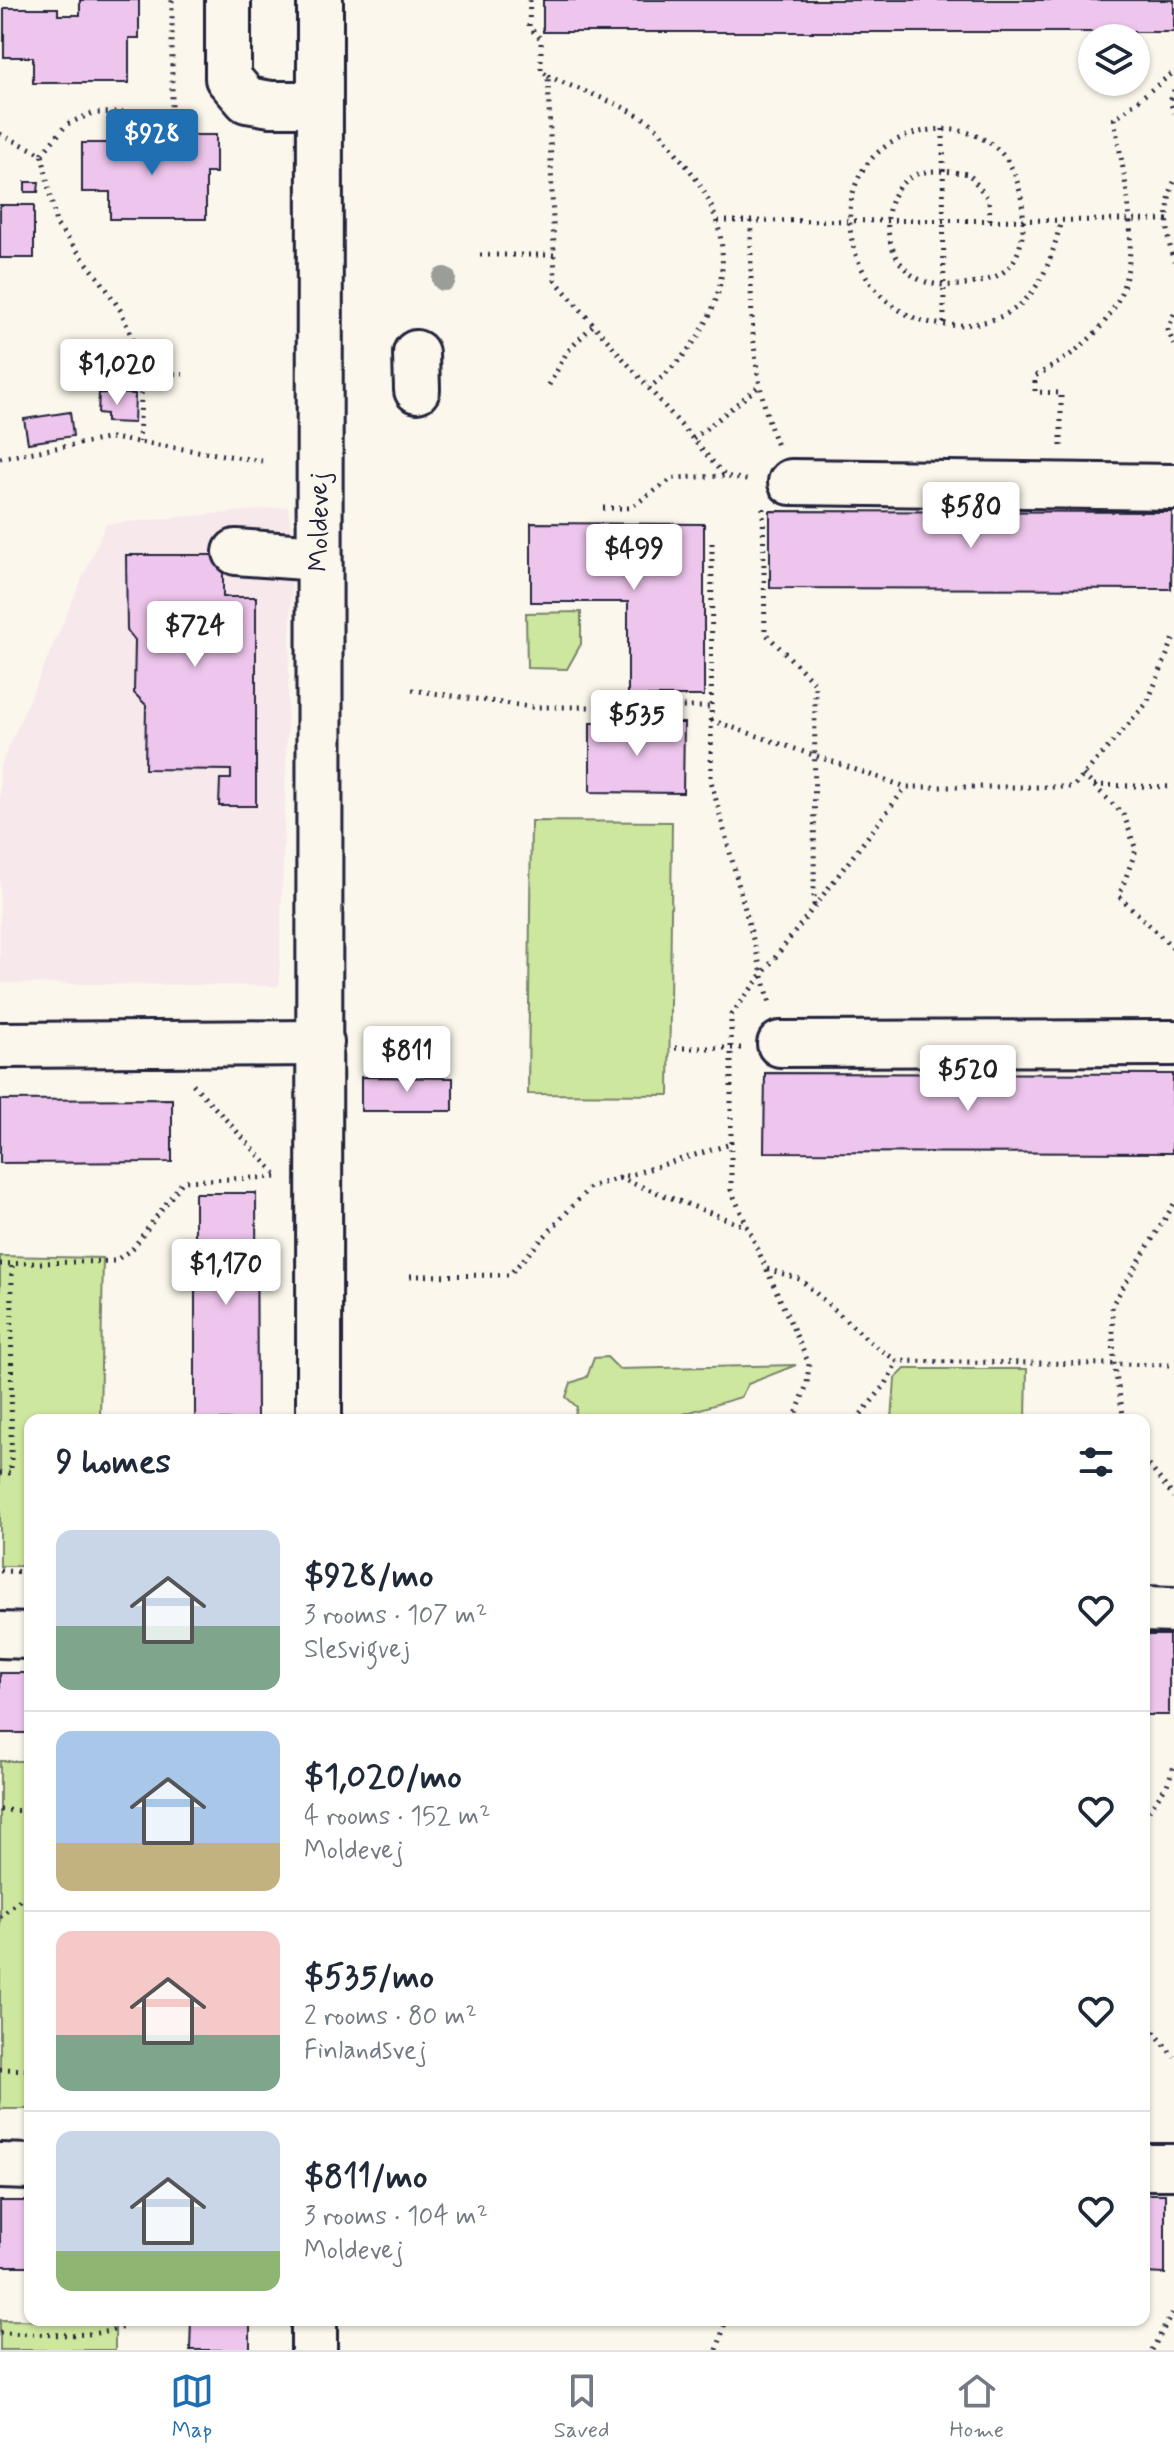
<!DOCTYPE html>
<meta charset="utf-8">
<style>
body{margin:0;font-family:Mynerve,sans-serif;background:#f6f6f7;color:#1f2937;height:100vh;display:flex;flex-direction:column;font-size:30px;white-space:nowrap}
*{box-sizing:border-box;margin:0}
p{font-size:26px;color:#747a83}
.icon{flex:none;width:44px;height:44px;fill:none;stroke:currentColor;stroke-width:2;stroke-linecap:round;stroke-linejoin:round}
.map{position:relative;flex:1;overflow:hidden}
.panel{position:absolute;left:24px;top:1414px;width:1126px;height:912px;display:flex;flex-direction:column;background:#fff;border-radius:16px;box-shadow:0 2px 6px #0004}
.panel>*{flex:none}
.fabs{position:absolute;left:1078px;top:24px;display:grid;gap:16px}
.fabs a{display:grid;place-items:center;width:72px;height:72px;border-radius:50%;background:#fff;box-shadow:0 2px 6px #0004;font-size:40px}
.price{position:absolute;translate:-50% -68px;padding:0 18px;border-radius:8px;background:#fff;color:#222;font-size:26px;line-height:52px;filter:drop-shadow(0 2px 4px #0008)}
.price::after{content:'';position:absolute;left:50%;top:48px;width:24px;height:18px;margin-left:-12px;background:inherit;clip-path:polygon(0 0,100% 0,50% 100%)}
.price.selected{background:#1f6fb2;color:#fff}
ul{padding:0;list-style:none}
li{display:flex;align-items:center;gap:24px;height:200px;padding:0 32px}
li+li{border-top:2px solid #e0e1e3}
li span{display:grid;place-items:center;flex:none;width:224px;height:160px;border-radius:16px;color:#555}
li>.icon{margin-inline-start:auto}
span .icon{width:96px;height:96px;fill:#fffc;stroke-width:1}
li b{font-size:34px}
h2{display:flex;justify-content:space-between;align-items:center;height:96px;padding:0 32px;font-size:34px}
.dock{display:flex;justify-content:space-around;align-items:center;height:112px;border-top:2px solid #e0e1e3;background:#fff;font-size:22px;color:#747a83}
.dock a{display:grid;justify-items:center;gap:4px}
.dock .selected{color:#1f6fb2}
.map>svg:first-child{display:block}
.built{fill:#f7e8ec}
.green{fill:#cee79e;stroke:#78846c;stroke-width:2}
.building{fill:#eec5ed;stroke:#22223b;stroke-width:2}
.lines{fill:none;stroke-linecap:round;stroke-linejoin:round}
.minor-casing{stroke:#22223b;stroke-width:50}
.path{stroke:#22223b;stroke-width:5;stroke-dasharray:2 6;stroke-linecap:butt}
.minor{stroke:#fbf7ec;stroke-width:44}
.tree{fill:#9b9d98}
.labels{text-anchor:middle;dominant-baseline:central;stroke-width:8;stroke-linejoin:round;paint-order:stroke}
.street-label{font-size:26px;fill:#22223b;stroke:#fbf7ec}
</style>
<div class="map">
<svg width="1174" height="2350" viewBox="0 0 1174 2350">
<rect width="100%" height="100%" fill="#fbf7ec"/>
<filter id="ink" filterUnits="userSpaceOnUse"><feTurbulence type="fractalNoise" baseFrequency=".0125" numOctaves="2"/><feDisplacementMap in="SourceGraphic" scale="16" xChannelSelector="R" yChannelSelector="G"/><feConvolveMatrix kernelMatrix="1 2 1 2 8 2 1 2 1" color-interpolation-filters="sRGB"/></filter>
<g filter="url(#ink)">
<polygon class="built" points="288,507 293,542 279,986 0,983 0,767 106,524"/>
<g class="green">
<polygon points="581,612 581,644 567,669 527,668 526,613"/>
<polygon points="531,821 672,822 669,1095 528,1094"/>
<polygon points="0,1256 103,1258 100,1420 30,1420 30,1566 0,1566"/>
<polygon points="607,1357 619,1369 796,1365 748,1384 741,1397 663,1420 574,1420 577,1407 566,1397 571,1383 587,1377 594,1358"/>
<polygon points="905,1369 1027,1369 1026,1420 892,1420 895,1379"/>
<rect x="0" y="1761" width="30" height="348"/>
<polygon points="0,2320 115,2321 115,2350 0,2350"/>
</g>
<g class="building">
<polygon points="80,0 139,0 139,38 129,38 129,83 33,83 33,57 4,57 4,8 58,8 58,15 80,15"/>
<rect x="543" y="0" width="631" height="32"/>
<polygon points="158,135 216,135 216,173 206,173 206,219 110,219 110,192 82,192 82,143 136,143 136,150 158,150"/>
<polygon points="25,182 39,182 38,192 25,192"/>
<rect x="0" y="205" width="34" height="53"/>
<polygon points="99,393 135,394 134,423 106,422 106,414 98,413"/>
<polygon points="70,412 73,436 28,443 24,419"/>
<polygon points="770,511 1172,512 1171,589 770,588"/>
<polygon points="531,523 704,524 704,696 628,696 628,602 531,602"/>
<polygon points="126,555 223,555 223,597 256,597 256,806 219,806 220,779 231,779 231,770 145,769 146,705 134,693 135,640 127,630"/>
<polygon points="590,723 684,723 683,793 590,792"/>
<polygon points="765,1073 1173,1074 1172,1153 764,1152"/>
<polygon points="361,1077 453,1078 453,1111 361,1111"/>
<polygon points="172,1099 172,1162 0,1163 0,1100"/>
<polygon points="195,1193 256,1193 257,1420 195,1420"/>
<rect x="1144" y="1635" width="25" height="80"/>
<rect x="0" y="1673" width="30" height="60"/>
<polygon points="1144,2194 1165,2194 1165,2274 1144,2273"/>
<rect x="0" y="2201" width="30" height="65"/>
<polygon points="191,2320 250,2320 250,2350 190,2350"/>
</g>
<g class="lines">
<g class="minor-casing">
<g id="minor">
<polyline points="228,0 228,78 247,100 271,104 318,104"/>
<polyline points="416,353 417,390"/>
<polyline points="791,482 1174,487"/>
<polyline points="236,552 319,558"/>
<polyline points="780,1044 1174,1043"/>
<polyline points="0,1045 321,1043"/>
<polyline points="319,1420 320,0"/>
<polyline points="1144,1609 1174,1610"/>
<polyline points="0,1635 30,1636"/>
<polyline points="0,2166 30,2167"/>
<polyline points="1144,2167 1174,2167"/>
<polyline points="314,2350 314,2320"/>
</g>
</g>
<g class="path">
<polyline points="530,0 529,27 541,39 541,71 548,76 555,280 725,476 752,481"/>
<path d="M548,76C580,91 619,102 648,121C660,129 671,146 680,158C750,239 729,325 649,388"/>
<polyline points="1174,90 1170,101 1174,113"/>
<polyline points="943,129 944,323"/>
<polyline points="0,134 42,154 56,224 101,281 121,311 133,341 142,373 139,442"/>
<polyline points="42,154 67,124 93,113 172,112 172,0"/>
<path d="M1174,182C1165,201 1166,241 1174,261"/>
<path d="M990,220L989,200L969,174C952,172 931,168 915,175C872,194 883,269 926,282C948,289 990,285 1007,269C1033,244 1025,180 1003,155C985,134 958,127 932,130C794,146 841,358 988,321C1036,308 1051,265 1061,220"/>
<polyline points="718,221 1170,220"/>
<path d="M751,221C751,304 748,366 777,446"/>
<polyline points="480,255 554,255"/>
<polyline points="1174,314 1168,330 1174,345"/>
<polyline points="142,373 183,374"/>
<polyline points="549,385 567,352 593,325"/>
<polyline points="693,439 758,387"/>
<path d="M1061,446V393L1035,392V376C1157,313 1135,234 1114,119L1174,72"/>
<polyline points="0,458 112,438 262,461"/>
<polyline points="603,508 630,508 673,478 724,476"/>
<polyline points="763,508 765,633 815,683 814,906"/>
<polyline points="712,543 711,781 771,1007"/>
<polyline points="412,690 531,707 711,707"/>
<polyline points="711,720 906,787 1073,787 1147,703 1174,638"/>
<polyline points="1083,775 1124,815 1136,850 1119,896 1174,949"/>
<polyline points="1094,785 1174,787"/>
<polyline points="675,1048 742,1048"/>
<polyline points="193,1084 278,1176"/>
<polyline points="619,1178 747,1227"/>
<polyline points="0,1264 115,1261 133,1248 183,1181 279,1177"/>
<polyline points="767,1269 800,1279 875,1346 897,1361 1174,1365"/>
<polyline points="410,1276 509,1275 590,1187 731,1144"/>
<polyline points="794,1420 807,1384 809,1364 731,1190 731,1015 906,787"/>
<polyline points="856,1420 886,1384 897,1361"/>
<polyline points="1124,1420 1114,1364 1112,1305 1174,1204"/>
<polyline points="1144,1459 1174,1497"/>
<polyline points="0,1473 11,1473 12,1264"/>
<polyline points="0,1571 30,1572"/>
<polyline points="0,1810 30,1811"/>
<polyline points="1144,1817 1167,1785 1174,1766"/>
<polyline points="0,1917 30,1891"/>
<polyline points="1144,2019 1174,2057"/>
<polyline points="0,2069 30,2070"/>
<path d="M0,2333C34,2333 109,2342 135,2320"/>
<polyline points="717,2350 726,2320"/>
<polyline points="1152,2350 1174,2310"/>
</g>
<use href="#minor" class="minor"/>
</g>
<circle class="tree" cx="444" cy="279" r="12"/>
</g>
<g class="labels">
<g class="street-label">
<text transform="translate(320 522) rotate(-90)">Moldevej</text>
</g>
</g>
</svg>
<div class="fabs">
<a><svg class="icon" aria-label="layers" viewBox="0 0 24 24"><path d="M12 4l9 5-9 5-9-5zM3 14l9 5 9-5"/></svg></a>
</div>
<b class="price selected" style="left:152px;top:177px">$928</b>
<b class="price" style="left:117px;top:407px">$1,020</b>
<b class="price" style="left:971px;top:550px">$580</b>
<b class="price" style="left:634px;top:592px">$499</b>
<b class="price" style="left:195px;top:669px">$724</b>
<b class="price" style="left:637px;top:758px">$535</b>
<b class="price" style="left:407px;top:1094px">$811</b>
<b class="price" style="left:968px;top:1113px">$520</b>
<b class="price" style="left:226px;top:1307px">$1,170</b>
<section class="panel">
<h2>9 homes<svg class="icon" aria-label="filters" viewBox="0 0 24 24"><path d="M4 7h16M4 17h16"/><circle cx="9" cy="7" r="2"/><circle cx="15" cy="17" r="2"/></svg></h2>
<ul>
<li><span style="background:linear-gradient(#c9d6e8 60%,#7fa58c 0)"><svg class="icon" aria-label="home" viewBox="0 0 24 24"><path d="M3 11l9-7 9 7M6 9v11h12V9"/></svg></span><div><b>$928/mo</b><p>3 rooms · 107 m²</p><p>Slesvigvej</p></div><svg class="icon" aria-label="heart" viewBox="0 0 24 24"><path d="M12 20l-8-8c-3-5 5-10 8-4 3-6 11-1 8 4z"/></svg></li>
<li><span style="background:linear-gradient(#a9c7e8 70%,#c2b280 0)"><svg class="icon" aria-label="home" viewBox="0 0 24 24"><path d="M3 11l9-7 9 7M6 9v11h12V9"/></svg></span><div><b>$1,020/mo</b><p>4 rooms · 152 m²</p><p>Moldevej</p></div><svg class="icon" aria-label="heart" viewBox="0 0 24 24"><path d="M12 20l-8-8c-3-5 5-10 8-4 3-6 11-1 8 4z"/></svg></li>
<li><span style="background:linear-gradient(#f6c9c9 65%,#7fa58c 0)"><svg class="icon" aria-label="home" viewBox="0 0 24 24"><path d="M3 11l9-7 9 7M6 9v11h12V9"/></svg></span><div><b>$535/mo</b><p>2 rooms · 80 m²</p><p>Finlandsvej</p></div><svg class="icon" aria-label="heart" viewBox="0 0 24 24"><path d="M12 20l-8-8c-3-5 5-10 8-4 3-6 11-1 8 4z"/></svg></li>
<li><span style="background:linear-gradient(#c9d6e8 75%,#8fb573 0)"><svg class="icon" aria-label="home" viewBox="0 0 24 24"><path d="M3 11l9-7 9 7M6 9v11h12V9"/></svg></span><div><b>$811/mo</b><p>3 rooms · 104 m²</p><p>Moldevej</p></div><svg class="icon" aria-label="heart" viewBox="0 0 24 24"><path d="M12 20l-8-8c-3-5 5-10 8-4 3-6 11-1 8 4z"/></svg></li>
</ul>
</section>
</div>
<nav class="dock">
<a class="selected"><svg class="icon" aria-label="map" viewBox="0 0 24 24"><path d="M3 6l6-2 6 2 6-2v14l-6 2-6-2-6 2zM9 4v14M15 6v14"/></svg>Map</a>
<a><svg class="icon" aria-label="saved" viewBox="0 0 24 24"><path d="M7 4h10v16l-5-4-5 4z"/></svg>Saved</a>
<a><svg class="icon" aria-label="home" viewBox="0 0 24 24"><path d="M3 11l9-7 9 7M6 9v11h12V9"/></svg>Home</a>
</nav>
